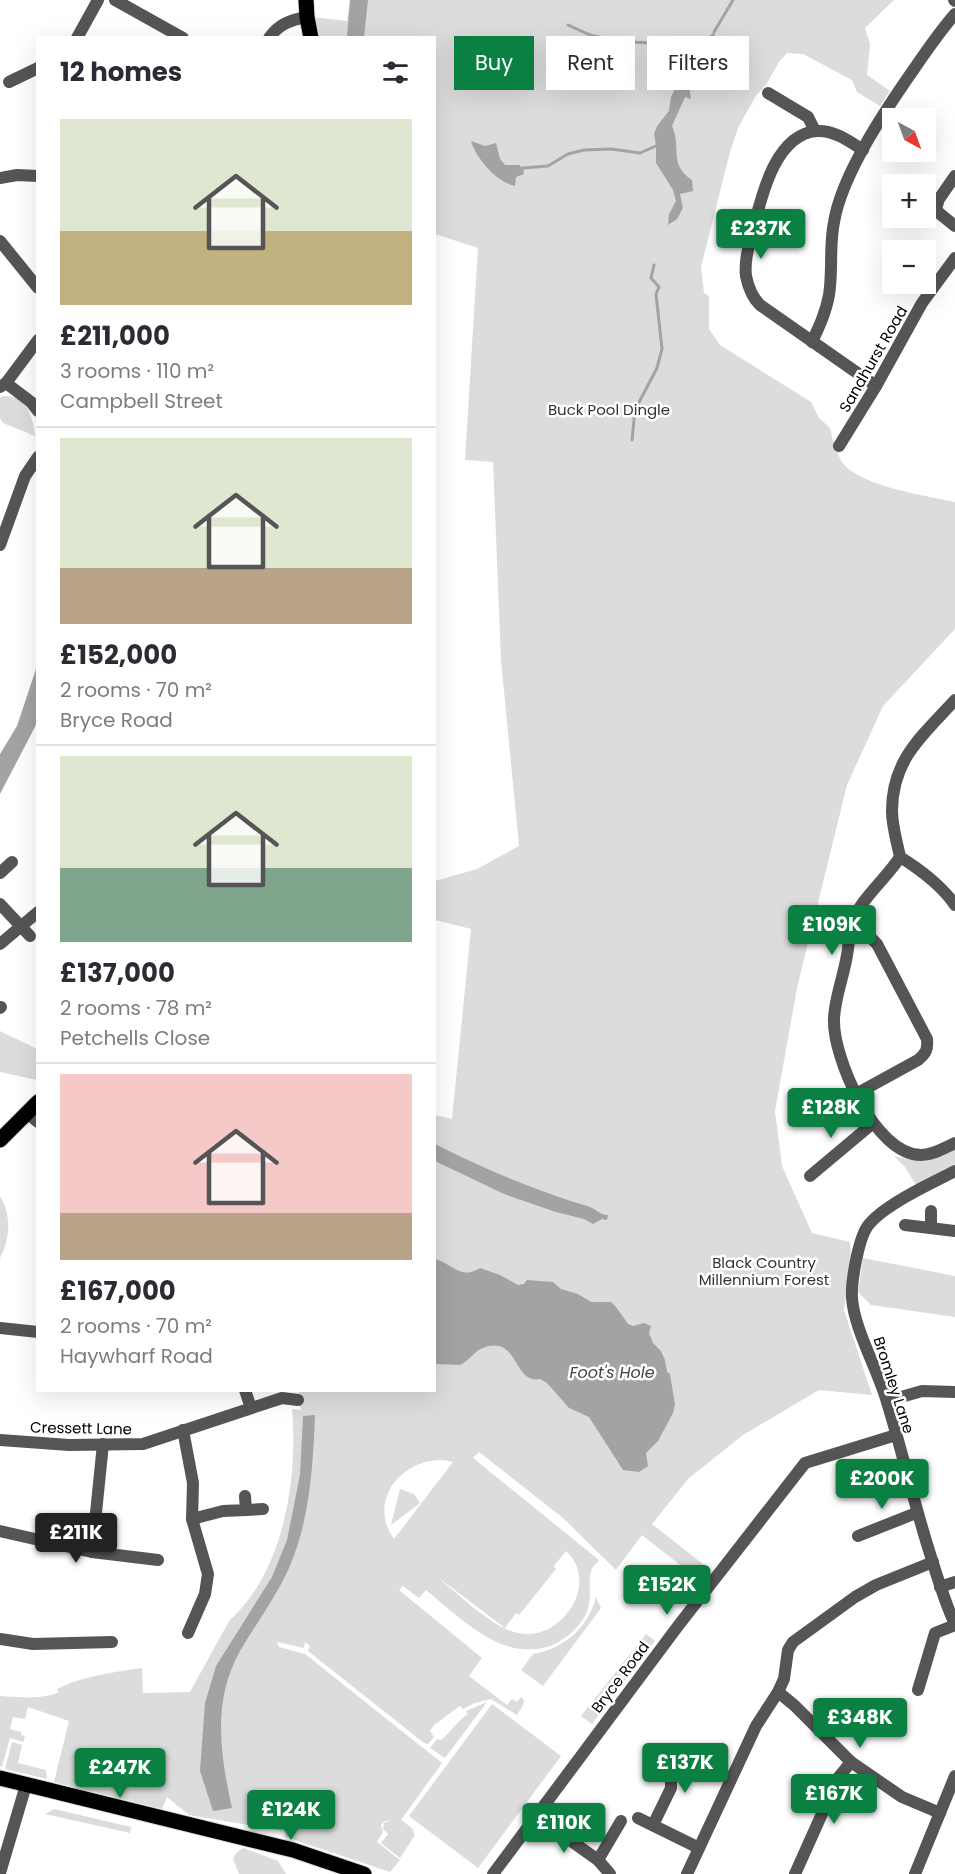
<!DOCTYPE html>
<meta charset="utf-8">
<style>
body{margin:0;font-family:Poppins,sans-serif;background:#f7f7f7;color:#2b2b33;height:100vh;display:flex;flex-direction:column;font-size:22px;white-space:nowrap}
*{box-sizing:border-box;margin:0}
p{font-size:20px;color:#7c7c81}
.icon{flex:none;width:33px;height:33px;fill:none;stroke:currentColor;stroke-width:2;stroke-linecap:round;stroke-linejoin:round}
.map{position:relative;flex:1;overflow:hidden}
.panel{position:absolute;left:36px;top:36px;width:400px;height:1356px;display:flex;flex-direction:column;background:#fff;border-radius:0px;box-shadow:0 6px 24px #0002}
.panel>*{flex:none}
.banner{position:absolute;left:454px;top:36px;width:410px;height:54px;display:flex;gap:12px}
.needle{width:39px;rotate:139deg}
.fabs{position:absolute;left:882px;top:108px;display:grid;gap:12px}
.fabs a{display:grid;place-items:center;width:54px;height:54px;border-radius:0px;background:#fff;box-shadow:0 6px 24px #0002;font-size:30px}
.price{position:absolute;translate:-50% -51px;padding:0 14px;border-radius:6px;background:#0b8043;color:#fff;font-size:20px;line-height:39px;filter:drop-shadow(0 2px 3px #0008)}
.price::after{content:'';position:absolute;left:50%;top:36px;width:18px;height:14px;margin-left:-9px;background:inherit;clip-path:polygon(0 0,100% 0,50% 100%)}
.price.current{background:#222;color:#fff}
ul{padding:0;list-style:none}
li{display:grid;align-content:center;gap:12px;height:318px;padding:0 24px}
li+li{border-top:2px solid #e1e1e2}
li span{display:grid;place-items:center;height:186px;border-radius:0px;color:#555}
li>.icon{margin-inline-start:auto}
span .icon{width:108px;height:108px;fill:#fffc;stroke-width:1}
li b{font-size:26px}
h2{display:flex;justify-content:space-between;align-items:center;height:72px;padding:0 24px;font-size:26px}
.chip{padding:0 21px;border-radius:0px;background:#fff;box-shadow:0 6px 24px #0002;font-size:21px;line-height:54px}
.chip.current{background:#0b8043;color:#fff}
.map>svg:first-child{display:block}
.green{fill:#dcdcdc;fill-rule:evenodd}
.water{fill:#a3a3a3}
.lines{fill:none;stroke-linecap:round;stroke-linejoin:round}
.stream{stroke:#a3a3a3;stroke-width:3}
.major-casing{stroke:#dbdbdb;stroke-width:17}
.minor{stroke:#555;stroke-width:12}
.major{stroke:#000;stroke-width:15}
.labels{text-anchor:middle;dominant-baseline:central;stroke-width:5;stroke-linejoin:round;paint-order:stroke}
.street-label{font-size:15px;fill:#000;stroke:#fff}
.park-label{font-size:15px;fill:#333;stroke:#fff}
.water-label{font-size:16px;font-style:italic;fill:#444;stroke:#fff}
</style>
<div class="map">
<svg width="955" height="1874" viewBox="0 0 955 1874">
<rect width="100%" height="100%" fill="#fff"/>
<g class="green">
<path d="M350,0H894L865,28L870,44L867,75L890,91L880,106L857,92L852,80L803,54L787,53L779,62L766,85L755,97L738,128L730,152L701,267L704,293L709,296V329L720,345L811,402L819,418L830,428L833,441L839,446C839,449 837,453 839,456C848,485 928,496 955,502V629L883,706L847,785L797,988L775,1111L782,1166L812,1233L850,1242L851,1256L844,1310L872,1395L819,1390L743,1435L689,1478L652,1524L708,1568L698,1579L642,1535L616,1570L563,1518L479,1452L473,1458L599,1560C597,1563 592,1567 591,1571C587,1587 594,1597 585,1616C578,1628 567,1638 555,1644C505,1666 461,1618 426,1590L419,1598L403,1586L399,1590L482,1658L469,1676L507,1705L512,1699L517,1702L521,1697L524,1700L522,1707L517,1715L491,1699L475,1703L463,1709L460,1706L434,1725L430,1731L434,1737L428,1744L424,1743L308,1651L310,1646L305,1642L304,1648L277,1642L279,1647L305,1654L442,1763L401,1820L412,1828L415,1835L400,1858L381,1843L388,1834L383,1829L384,1823L391,1820L385,1821L381,1825L383,1832L377,1842L400,1860L390,1872L286,1837L284,1831L189,1815L167,1797L162,1809L54,1782L69,1721L28,1707L25,1719L13,1717L10,1729L21,1732V1735L25,1736L23,1742L10,1738L2,1767L0,1766V1696C19,1697 41,1700 59,1692L57,1689C82,1676 114,1672 142,1668L143,1693L190,1692L229,1621C284,1572 298,1479 292,1409L301,1410L298,1399L299,1391L435,1390V1115L452,1119L471,929L435,920V881L477,869L519,846L501,660L493,462L465,460L478,248L435,234V38L316,37L313,17L347,21ZM443,1460L453,1462L394,1539C367,1501 401,1459 443,1460ZM566,1551C601,1583 561,1643 518,1633C492,1628 456,1592 435,1575L505,1628L516,1613L519,1615L556,1569L554,1566Z"/>
<path d="M3,396C28,395 32,416 35,436L3,423L0,418V398Z"/>
<polygon points="0,1031 37,1049 37,1080 0,1072"/>
<path d="M955,1148V1165L916,1185L905,1167L894,1156C917,1162 934,1158 955,1148Z"/>
<path d="M0,1196C12,1217 10,1238 0,1258Z"/>
<polygon points="863,1258 955,1276 955,1317 871,1305 858,1292"/>
<polygon points="400,1489 414,1494 420,1503 391,1525"/>
<path d="M596,1597L601,1608L543,1686L521,1670L533,1654C565,1648 588,1628 596,1597Z"/>
<polygon points="646,1634 655,1641 592,1724 581,1716"/>
<path d="M487,1702L445,1758L430,1748L437,1739L441,1740C451,1732 457,1721 468,1714L466,1711Z"/>
<polygon points="492,1704 561,1756 478,1868 409,1816"/>
<polygon points="12,1742 22,1745 18,1763 46,1770 47,1779 5,1769"/>
<polygon points="54,1809 131,1827 130,1833 45,1814"/>
<polygon points="243,1848 278,1861 286,1874 239,1874 233,1859 236,1853"/>
</g>
<g class="water">
<polygon points="350,0 368,0 364,37 347,37"/>
<path d="M714,32L715,37L701,49L689,86L691,99L685,97L672,126C682,149 668,164 692,180L693,191L680,194L683,208L677,219L668,225L669,214L676,201L673,190L656,163V146L654,134L657,126L669,111L671,97L674,91L680,69L690,58L692,52Z"/>
<path d="M471,141L485,146L496,143L500,159L505,165H519L523,168L524,174L516,177L515,186C496,182 476,158 471,141Z"/>
<polygon points="37,666 37,723 0,794 0,754 17,726"/>
<path d="M435,1144C484,1169 534,1190 587,1206C595,1208 600,1215 608,1215L607,1220L602,1219L593,1224L584,1219L556,1212L504,1194L435,1161Z"/>
<path d="M435,1259C455,1265 460,1280 480,1268L500,1275L518,1285L524,1284L527,1280L553,1282L561,1289L578,1294L591,1302H611L616,1307L628,1324L633,1326L644,1323L651,1326L649,1333L653,1343L661,1351L665,1360L667,1372L670,1374L675,1405L673,1413L658,1441L646,1453L648,1466L639,1472L623,1470L589,1417L569,1408L547,1383L540,1379C513,1385 519,1334 483,1348C474,1351 469,1361 460,1365L435,1364Z"/>
<path d="M315,1415C313,1466 310,1520 289,1568C276,1597 256,1624 240,1651C212,1701 220,1754 232,1808L213,1811L200,1771L205,1703L216,1666L272,1577L287,1540L300,1475L303,1416Z"/>
</g>
<g class="lines">
<g class="stream">
<polyline points="568,25 590,35 616,41 666,44 692,52"/>
<polyline points="714,32 733,0"/>
<polyline points="523,168 548,166 568,154 584,150 611,149 640,153 656,146"/>
<polyline points="632,440 635,410 657,368 662,349 656,294 659,287 651,278 654,265"/>
</g>
<g class="major-casing">
<g id="major">
<polyline points="306,0 307,17 311,38"/>
<polyline points="0,1140 38,1102"/>
<polyline points="0,1778 293,1850 364,1874"/>
</g>
</g>
<g class="minor">
<polyline points="115,0 183,38"/>
<polyline points="954,0 955,1"/>
<polyline points="77,38 98,0"/>
<path d="M269,38C279,24 290,20 307,17"/>
<polyline points="9,82 38,68"/>
<polyline points="768,93 808,117 815,131"/>
<path d="M863,150C849,141 834,130 817,131C776,134 762,194 754,226C750,242 744,259 746,276C748,286 752,297 760,305L876,386"/>
<polyline points="955,176 939,199 936,208 939,213 955,226"/>
<polyline points="0,178 17,175 38,176"/>
<polyline points="925,221 936,208"/>
<polyline points="0,241 38,288"/>
<path d="M812,342C819,327 826,312 829,295C833,271 829,246 834,222C842,174 886,109 914,69C927,50 940,31 955,14"/>
<polyline points="6,383 31,402 38,411"/>
<polyline points="0,387 6,383 38,340"/>
<polyline points="839,446 876,386 922,303 955,258"/>
<polyline points="0,545 25,476 38,457"/>
<path d="M955,700C923,735 892,759 892,811C892,826 897,842 900,857C887,878 860,899 852,923C849,933 849,945 847,955C844,975 835,997 834,1018C832,1057 875,1155 921,1155C933,1155 944,1148 955,1143"/>
<path d="M900,857C921,870 941,885 955,905"/>
<polyline points="0,873 12,862"/>
<polyline points="0,904 30,936"/>
<path d="M852,928L871,938L877,944L927,1039C928,1050 926,1053 918,1060L856,1094"/>
<polyline points="0,944 38,912"/>
<polyline points="0,1008 1,1007"/>
<polyline points="27,1113 38,1122"/>
<path d="M955,1171C932,1183 881,1206 867,1227C858,1241 851,1282 852,1298C854,1329 878,1370 887,1402C903,1454 915,1508 932,1560C939,1582 945,1603 955,1624"/>
<polyline points="810,1176 872,1124"/>
<polyline points="905,1225 955,1231"/>
<polyline points="931,1228 931,1211"/>
<polyline points="0,1328 38,1332"/>
<polyline points="245,1390 251,1408"/>
<polyline points="887,1401 922,1391 955,1392"/>
<polyline points="183,1430 193,1483 192,1519 208,1574 205,1594 188,1633"/>
<polyline points="0,1440 69,1445 143,1444 282,1398 298,1400"/>
<polyline points="246,1510 263,1509"/>
<polyline points="192,1519 223,1511 246,1510 245,1496"/>
<polyline points="0,1531 92,1552 158,1560"/>
<polyline points="858,1536 916,1513"/>
<polyline points="92,1552 103,1444"/>
<polyline points="940,1587 955,1582"/>
<polyline points="0,1639 33,1644 112,1642"/>
<polyline points="918,1690 935,1633 955,1625"/>
<polyline points="778,1692 794,1705 851,1762 902,1797 940,1813"/>
<polyline points="536,1816 598,1860 610,1874"/>
<polyline points="638,1818 699,1848"/>
<polyline points="653,1825 671,1788 671,1778 662,1766"/>
<polyline points="598,1860 621,1821"/>
<polyline points="0,1873 26,1785"/>
<polyline points="493,1874 678,1626 805,1463 896,1435"/>
<polyline points="687,1874 756,1726 778,1692 784,1679 788,1650 793,1642 855,1597 876,1585 933,1562"/>
<polyline points="795,1874 838,1778 851,1762"/>
<polyline points="915,1874 955,1776"/>
</g>
<use href="#major" class="major"/>
</g>
<g class="labels">
<g class="street-label">
<text transform="translate(873 359) rotate(-60)">Sandhurst Road</text>
<text transform="translate(894 1385) rotate(72)">Bromley Lane</text>
<text transform="translate(81 1428) rotate(1)">Cressett Lane</text>
<text transform="translate(620 1677) rotate(-53)">Bryce Road</text>
</g>
<g class="park-label">
<text x="609" y="409">Buck Pool Dingle</text>
<text x="764" y="1262">Black Country<tspan x="764" dy="17">Millennium Forest</tspan></text>
</g>
<g class="water-label">
<text x="612" y="1372">Foot's Hole</text>
</g>
</g>
</svg>
<div class="fabs">
<a><svg class="needle" viewBox="-14 -14 28 28"><path d="M0-13l5 13h-10z" fill="#e53935"/><path d="M0 13l5-13h-10z" fill="#7c7c81"/></svg></a>
<a>+</a>
<a>−</a>
</div>
<b class="price" style="left:761px;top:260px">£237K</b>
<b class="price" style="left:832px;top:956px">£109K</b>
<b class="price" style="left:831px;top:1139px">£128K</b>
<b class="price" style="left:882px;top:1510px">£200K</b>
<b class="price current" style="left:76px;top:1564px">£211K</b>
<b class="price" style="left:667px;top:1616px">£152K</b>
<b class="price" style="left:860px;top:1749px">£348K</b>
<b class="price" style="left:685px;top:1794px">£137K</b>
<b class="price" style="left:120px;top:1799px">£247K</b>
<b class="price" style="left:834px;top:1825px">£167K</b>
<b class="price" style="left:291px;top:1841px">£124K</b>
<b class="price" style="left:564px;top:1854px">£110K</b>
<div class="banner">
<a class="chip current">Buy</a>
<a class="chip">Rent</a>
<a class="chip">Filters</a>
</div>
<section class="panel">
<h2>12 homes<svg class="icon" aria-label="filters" viewBox="0 0 24 24"><path d="M4 7h16M4 17h16"/><circle cx="9" cy="7" r="2"/><circle cx="15" cy="17" r="2"/></svg></h2>
<ul>
<li><span style="background:linear-gradient(#dfe7d0 60%,#c2b280 0)"><svg class="icon" aria-label="home" viewBox="0 0 24 24"><path d="M3 11l9-7 9 7M6 9v11h12V9"/></svg></span><div><b>£211,000</b><p>3 rooms · 110 m²</p><p>Campbell Street</p></div></li>
<li><span style="background:linear-gradient(#dfe7d0 70%,#b9a48a 0)"><svg class="icon" aria-label="home" viewBox="0 0 24 24"><path d="M3 11l9-7 9 7M6 9v11h12V9"/></svg></span><div><b>£152,000</b><p>2 rooms · 70 m²</p><p>Bryce Road</p></div></li>
<li><span style="background:linear-gradient(#dfe7d0 60%,#7fa58c 0)"><svg class="icon" aria-label="home" viewBox="0 0 24 24"><path d="M3 11l9-7 9 7M6 9v11h12V9"/></svg></span><div><b>£137,000</b><p>2 rooms · 78 m²</p><p>Petchells Close</p></div></li>
<li><span style="background:linear-gradient(#f6c9c9 75%,#b9a48a 0)"><svg class="icon" aria-label="home" viewBox="0 0 24 24"><path d="M3 11l9-7 9 7M6 9v11h12V9"/></svg></span><div><b>£167,000</b><p>2 rooms · 70 m²</p><p>Haywharf Road</p></div></li>
</ul>
</section>
</div>
